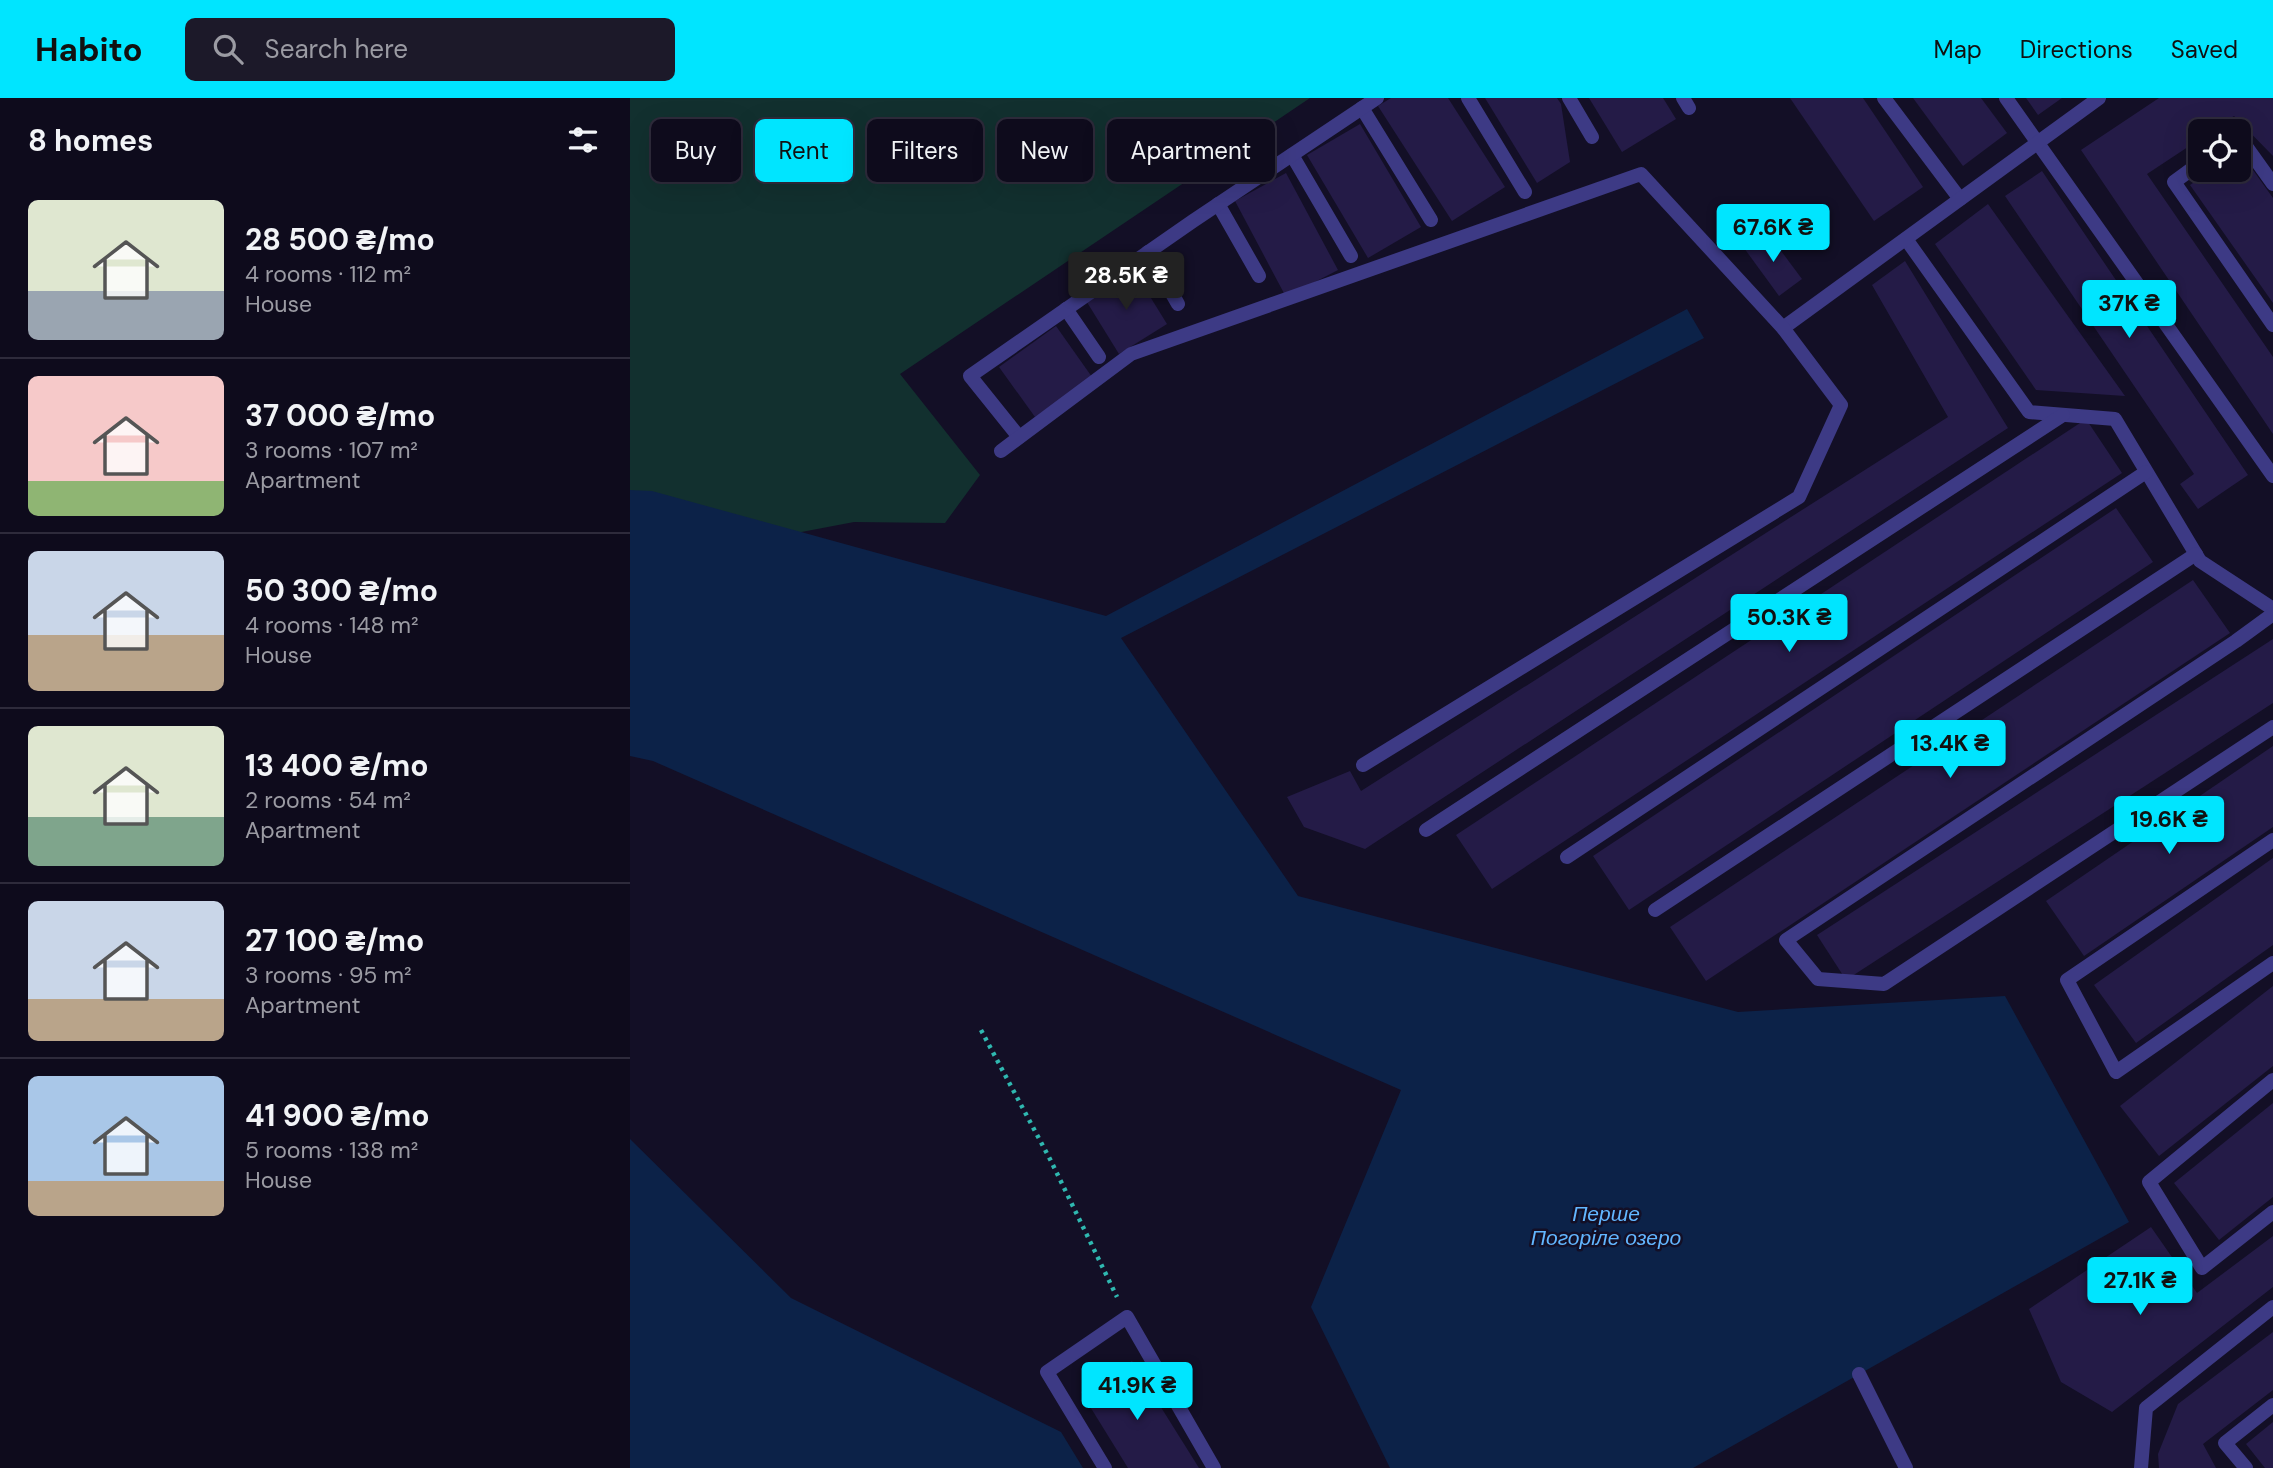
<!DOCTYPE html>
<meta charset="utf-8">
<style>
body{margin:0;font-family:"DM Sans",sans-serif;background:#1c1929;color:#f1f3f6;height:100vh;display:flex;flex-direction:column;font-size:26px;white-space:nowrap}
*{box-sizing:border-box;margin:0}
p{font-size:23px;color:#9b9ba3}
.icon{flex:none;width:38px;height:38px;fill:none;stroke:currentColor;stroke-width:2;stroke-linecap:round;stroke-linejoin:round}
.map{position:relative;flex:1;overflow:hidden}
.details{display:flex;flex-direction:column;background:#0e0b1c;width:630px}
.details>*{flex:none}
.hud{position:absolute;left:21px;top:21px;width:665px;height:63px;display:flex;gap:14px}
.fabs{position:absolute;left:1558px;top:21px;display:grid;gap:14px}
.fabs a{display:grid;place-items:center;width:63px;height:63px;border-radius:10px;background:#0e0b1c;box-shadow:0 7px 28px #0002,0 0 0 2px #2e2b3b;font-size:35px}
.price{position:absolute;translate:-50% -60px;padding:0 16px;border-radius:7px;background:#00e5ff;color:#111;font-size:23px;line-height:46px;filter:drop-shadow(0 2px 4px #0008)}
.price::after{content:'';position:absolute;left:50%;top:42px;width:21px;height:16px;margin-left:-10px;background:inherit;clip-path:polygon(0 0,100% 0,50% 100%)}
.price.selected{background:#222;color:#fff}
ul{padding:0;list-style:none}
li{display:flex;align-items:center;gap:21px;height:175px;padding:0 28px}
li+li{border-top:2px solid #2e2b3b}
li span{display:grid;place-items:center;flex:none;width:196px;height:140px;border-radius:10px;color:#555}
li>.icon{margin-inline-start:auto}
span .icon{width:84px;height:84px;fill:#fffc;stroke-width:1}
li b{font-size:30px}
h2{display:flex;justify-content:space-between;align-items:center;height:84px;padding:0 28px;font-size:30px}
.pill{padding:0 24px;border-radius:10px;background:#0e0b1c;box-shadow:0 7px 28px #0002,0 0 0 2px #2e2b3b;font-size:24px;line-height:63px}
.pill.selected{background:#00e5ff;color:#111}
header{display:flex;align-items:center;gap:42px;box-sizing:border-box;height:98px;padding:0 35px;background:#00e5ff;color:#111}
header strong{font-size:33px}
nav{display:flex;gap:38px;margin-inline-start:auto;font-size:24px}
.search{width:490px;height:63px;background:#1c1929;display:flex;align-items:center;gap:18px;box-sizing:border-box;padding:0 24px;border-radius:10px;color:#9b9ba3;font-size:26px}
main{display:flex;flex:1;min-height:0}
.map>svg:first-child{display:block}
.green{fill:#12302f}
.water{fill:#0c2248}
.building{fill:#241b47}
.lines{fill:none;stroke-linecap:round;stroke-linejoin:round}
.path{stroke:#2fb8b0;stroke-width:4.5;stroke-dasharray:3.5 5;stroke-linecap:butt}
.service{stroke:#3d3a85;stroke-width:14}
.labels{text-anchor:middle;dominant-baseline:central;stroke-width:5;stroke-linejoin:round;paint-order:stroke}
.water-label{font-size:21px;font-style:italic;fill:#62b6ff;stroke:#130f26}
</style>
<header>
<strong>Habito</strong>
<div class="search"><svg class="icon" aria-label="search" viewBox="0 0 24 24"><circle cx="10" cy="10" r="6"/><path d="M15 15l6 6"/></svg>Search here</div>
<nav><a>Map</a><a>Directions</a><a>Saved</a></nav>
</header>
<main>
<section class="details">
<h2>8 homes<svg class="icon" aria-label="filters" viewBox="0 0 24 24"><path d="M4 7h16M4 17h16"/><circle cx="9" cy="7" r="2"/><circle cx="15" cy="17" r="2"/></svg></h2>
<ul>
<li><span style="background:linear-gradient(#dfe7d0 65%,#9aa5b1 0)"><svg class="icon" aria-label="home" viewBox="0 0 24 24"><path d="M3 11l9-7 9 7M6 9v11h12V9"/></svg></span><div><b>28 500 ₴/mo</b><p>4 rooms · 112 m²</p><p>House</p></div></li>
<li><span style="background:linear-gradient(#f6c9c9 75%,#8fb573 0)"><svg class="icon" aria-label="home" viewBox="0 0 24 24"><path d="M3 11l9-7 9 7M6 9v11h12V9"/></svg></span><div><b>37 000 ₴/mo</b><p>3 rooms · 107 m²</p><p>Apartment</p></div></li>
<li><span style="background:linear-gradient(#c9d6e8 60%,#b9a48a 0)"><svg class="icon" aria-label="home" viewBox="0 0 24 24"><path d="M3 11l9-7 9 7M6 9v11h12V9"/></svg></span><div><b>50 300 ₴/mo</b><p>4 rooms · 148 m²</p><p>House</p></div></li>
<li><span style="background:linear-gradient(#dfe7d0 65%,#7fa58c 0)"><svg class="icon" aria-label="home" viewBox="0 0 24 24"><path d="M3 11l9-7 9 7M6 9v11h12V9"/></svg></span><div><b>13 400 ₴/mo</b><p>2 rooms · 54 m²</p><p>Apartment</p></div></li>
<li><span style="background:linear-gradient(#c9d6e8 70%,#b9a48a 0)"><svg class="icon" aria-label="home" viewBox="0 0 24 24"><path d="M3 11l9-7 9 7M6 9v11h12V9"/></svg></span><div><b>27 100 ₴/mo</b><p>3 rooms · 95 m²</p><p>Apartment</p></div></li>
<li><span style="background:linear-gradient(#a9c7e8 75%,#b9a48a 0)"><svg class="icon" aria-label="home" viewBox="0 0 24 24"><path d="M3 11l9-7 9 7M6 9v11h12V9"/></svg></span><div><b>41 900 ₴/mo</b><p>5 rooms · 138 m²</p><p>House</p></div></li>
</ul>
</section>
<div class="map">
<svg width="1643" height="1370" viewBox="0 0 1643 1370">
<rect width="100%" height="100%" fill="#130f26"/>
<polygon class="green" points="0,0 680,0 270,276 350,377 315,425 224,424 56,456 0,439"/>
<g class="water">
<polygon points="1057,211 1074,240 491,540 668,798 1108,914 1375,898 1499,1124 1063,1370 760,1370 681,1209 771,992 23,663 0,658 0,392 22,393 476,518"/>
<polygon points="0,1041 161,1200 431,1334 453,1370 0,1370"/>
</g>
<g class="building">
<polygon points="761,0 818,0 875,89 822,123 748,8"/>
<polygon points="855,0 927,0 931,6 940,64 907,85"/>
<polygon points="959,0 1033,0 1046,21 992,54"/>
<polygon points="1160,0 1233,0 1293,89 1244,123"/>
<polygon points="1283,0 1351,0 1377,35 1333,68"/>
<polygon points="1396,0 1432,0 1408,17"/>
<polygon points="1529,0 1643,0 1643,58 1604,18 1581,33 1570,33 1570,41 1517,76 1643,259 1643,336 1451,52"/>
<polygon points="730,26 791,129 738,160 677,57"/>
<polygon points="1608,51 1643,100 1643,205 1560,87 1582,72 1608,72"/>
<polygon points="1412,73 1618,377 1568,411 1550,386 1564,376 1375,98"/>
<polygon points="656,75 708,172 656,199 605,103"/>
<polygon points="1358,106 1495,298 1406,292 1305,146"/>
<polygon points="1137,134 1172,181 1149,198 1114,150"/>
<polygon points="1275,163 1378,330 735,751 674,729 657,699 720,673 731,693 1318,319 1242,187"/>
<polygon points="503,171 537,226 489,256 455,201"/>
<polygon points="426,228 462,279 405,319 369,269"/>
<polygon points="1456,321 1492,375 862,791 826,737"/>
<polygon points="1486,410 1523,464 999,812 963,758"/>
<polygon points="1563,482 1600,535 1076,883 1040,829"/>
<polygon points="1643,541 1643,605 1216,882 1187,837"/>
<polygon points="1643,648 1643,729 1454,858 1416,803"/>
<polygon points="1643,760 1643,847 1506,945 1464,887"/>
<polygon points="1643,888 1643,968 1529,1058 1490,1008"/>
<polygon points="1643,1005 1643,1099 1589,1142 1544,1085"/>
<polygon points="1521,1129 1567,1195 1643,1138 1643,1189 1482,1314 1431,1284 1399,1211"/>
<polygon points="1643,1234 1643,1292 1573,1346 1586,1370 1529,1370 1528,1356 1548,1306"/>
<polygon points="502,1263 569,1370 498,1370 451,1294"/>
<polygon points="1643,1324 1643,1370 1635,1370 1616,1346"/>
</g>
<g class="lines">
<polyline class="path" points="351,932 421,1063 487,1199"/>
<g class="service">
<polyline points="838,0 895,94"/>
<polyline points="939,0 962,39"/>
<polyline points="1053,0 1059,10"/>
<polyline points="1254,0 1330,101"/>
<polyline points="1376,0 1643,378"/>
<polyline points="732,10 801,122"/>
<polyline points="1608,37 1643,86"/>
<polyline points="662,57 721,158"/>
<polyline points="1570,65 1544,84 1643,227"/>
<polyline points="588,106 629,178"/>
<polyline points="1276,141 1399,314 1485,321 1570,463 1643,511"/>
<polyline points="518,154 548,206"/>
<polyline points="436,211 469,259"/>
<polyline points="1153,230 1469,0"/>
<polyline points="389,339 340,278 563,123 747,0"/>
<polyline points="371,353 501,256 1011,76 1153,230 1211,307 1169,399 733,667"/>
<polyline points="1643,516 1606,543 1156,842 1188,881 1254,886 1643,629"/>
<polyline points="796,732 1433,317"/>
<polyline points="1643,742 1437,882 1486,974 1643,865"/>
<polyline points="937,759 1516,374"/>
<polyline points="1025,812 1566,456"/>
<polyline points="1643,982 1519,1084 1572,1170 1643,1114"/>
<polyline points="1229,1276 1276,1370"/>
<polyline points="475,1370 417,1274 497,1219 584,1370"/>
<polyline points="1511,1370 1516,1310 1643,1209"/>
<polyline points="1616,1370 1595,1345 1643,1307"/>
</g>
</g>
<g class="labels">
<g class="water-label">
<text x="976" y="1116">Перше<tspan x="976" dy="24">Погоріле озеро</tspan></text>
</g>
</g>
</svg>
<div class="fabs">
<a><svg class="icon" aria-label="locate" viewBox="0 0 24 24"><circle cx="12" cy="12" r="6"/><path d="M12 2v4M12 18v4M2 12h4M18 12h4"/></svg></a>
</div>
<b class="price" style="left:1143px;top:166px">67.6K ₴</b>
<b class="price selected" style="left:496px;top:214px">28.5K ₴</b>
<b class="price" style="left:1499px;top:242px">37K ₴</b>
<b class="price" style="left:1159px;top:556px">50.3K ₴</b>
<b class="price" style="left:1320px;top:682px">13.4K ₴</b>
<b class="price" style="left:1539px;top:758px">19.6K ₴</b>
<b class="price" style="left:1510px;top:1219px">27.1K ₴</b>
<b class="price" style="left:507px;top:1324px">41.9K ₴</b>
<div class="hud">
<a class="pill">Buy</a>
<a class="pill selected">Rent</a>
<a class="pill">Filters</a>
<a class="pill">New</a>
<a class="pill">Apartment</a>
</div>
</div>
</main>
